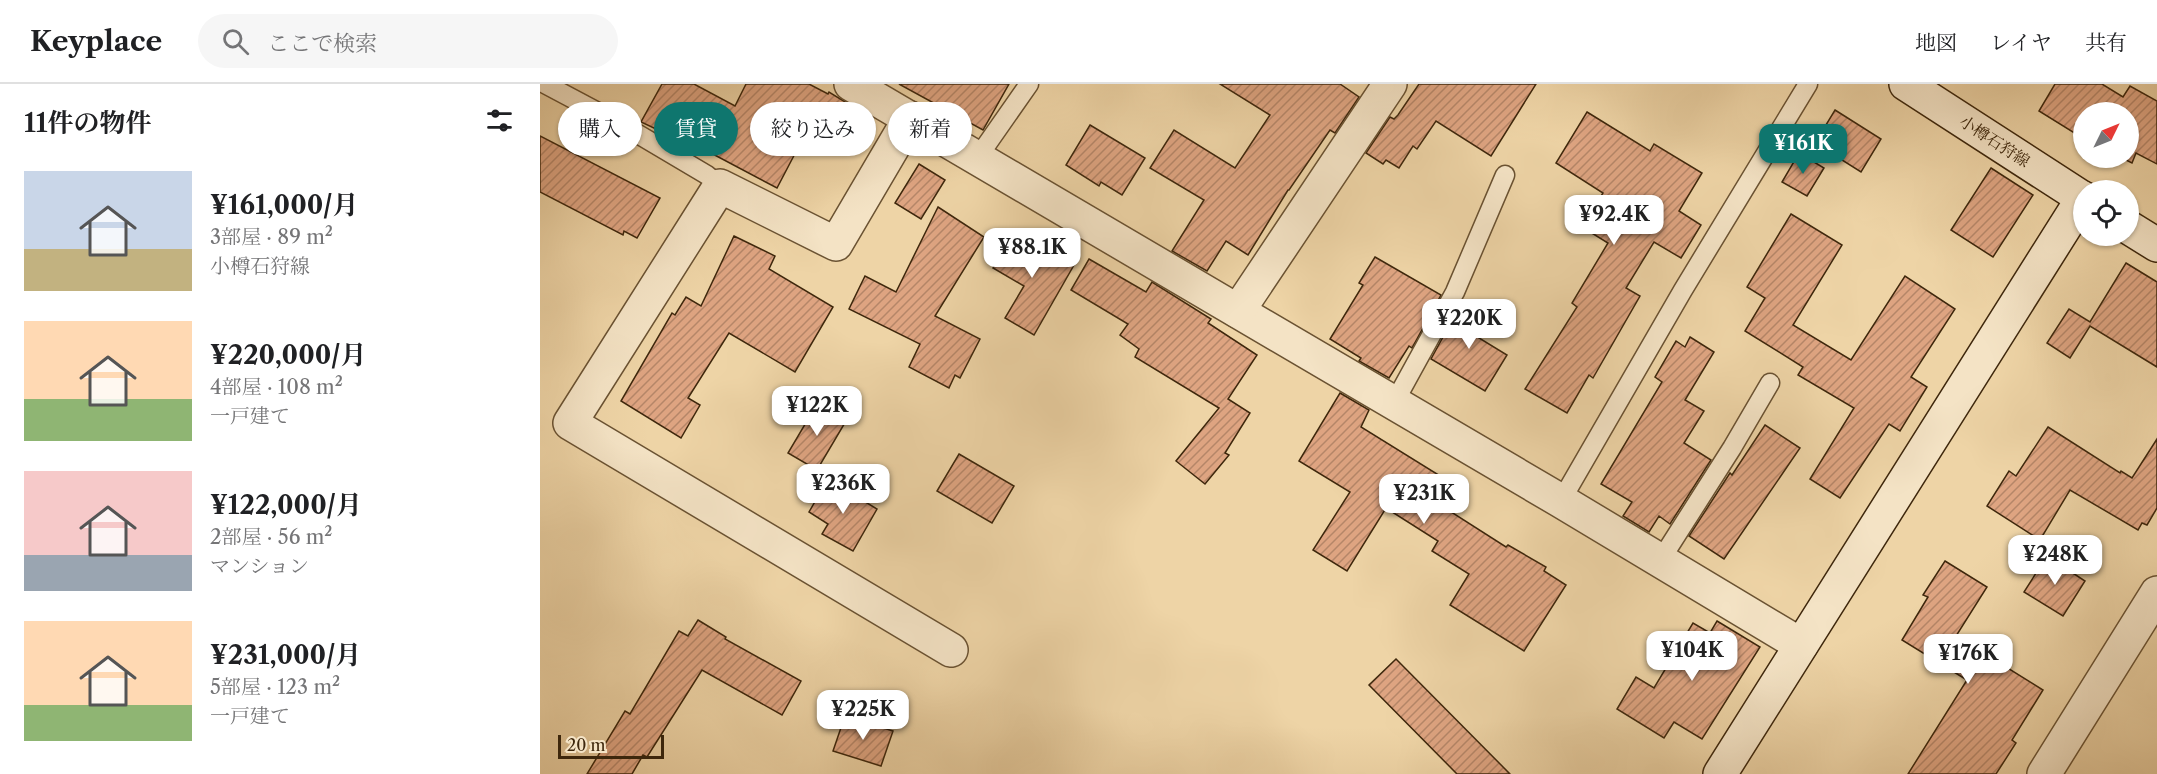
<!DOCTYPE html>
<html lang="ja">
<meta charset="utf-8">
<style>
body{margin:0;font-family:"Libre Caslon Text","Noto Serif JP",serif;background:#f6f6f6;color:#202124;height:100vh;display:flex;flex-direction:column;font-size:22px;white-space:nowrap}
*{box-sizing:border-box;margin:0}
p{font-size:20px;color:#757577}
.icon{flex:none;width:33px;height:33px;fill:none;stroke:currentColor;stroke-width:2;stroke-linecap:round;stroke-linejoin:round}
.map{position:relative;flex:1;overflow:hidden}
.side{display:flex;flex-direction:column;background:#fff;width:540px}
.side>*{flex:none}
.guide{position:absolute;left:18px;top:18px;width:570px;height:54px;display:flex;gap:12px}
.needle{width:39px;rotate:47deg}
.tools{position:absolute;left:1533px;top:18px;display:grid;gap:12px}
.tools a{display:grid;place-items:center;width:66px;height:66px;border-radius:50%;background:#fff;box-shadow:0 2px 4px #0004;font-size:30px}
.scale{position:absolute;left:18px;bottom:15px;width:106px;box-sizing:border-box;padding-left:6px;border:3px solid #3e270c;border-top:0;font-size:16px;line-height:21px;white-space:nowrap;color:#3e270c;-webkit-text-stroke:4px #f4e3c5;paint-order:stroke}
.price{position:absolute;translate:-50% -51px;padding:0 14px;border-radius:12px;background:#fff;color:#222;font-size:20px;line-height:39px;filter:drop-shadow(0 2px 3px #0008)}
.price::after{content:'';position:absolute;left:50%;top:36px;width:18px;height:14px;margin-left:-9px;background:inherit;clip-path:polygon(0 0,100% 0,50% 100%)}
.price.current{background:#0f766e;color:#fff}
ul{padding:0;list-style:none}
li{display:flex;align-items:center;gap:18px;height:150px;padding:0 24px}
li span{display:grid;place-items:center;flex:none;width:168px;height:120px;border-radius:0px;color:#555}
li>.icon{margin-inline-start:auto}
span .icon{width:72px;height:72px;fill:#fffc;stroke-width:1}
li b{font-size:26px}
h2{display:flex;justify-content:space-between;align-items:center;height:72px;padding:0 24px;font-size:26px}
.chip{padding:0 21px;border-radius:27px;background:#fff;box-shadow:0 2px 4px #0004;font-size:21px;line-height:54px}
.chip.current{background:#0f766e;color:#fff}
header{display:flex;align-items:center;gap:36px;box-sizing:border-box;height:84px;padding:0 30px;background:#fff;border-bottom:2px solid #e0e0e0}
header strong{font-size:28px}
nav{display:flex;gap:33px;margin-inline-start:auto;font-size:21px}
.search{width:420px;height:54px;background:#f6f6f6;display:flex;align-items:center;gap:15px;box-sizing:border-box;padding:0 21px;border-radius:33px;color:#757577;font-size:22px}
main{display:flex;flex:1;min-height:0}
.map>svg:first-child{display:block}
.building{fill:url(#building-hatch);stroke:#3e270c;stroke-width:1.5}
.lines{fill:none;stroke-linecap:round;stroke-linejoin:round}
.lane-casing{stroke:#6a5232;stroke-width:21}
.street-casing{stroke:#6a5232;stroke-width:36}
.secondary-casing{stroke:#3e270c;stroke-width:36}
.lane{stroke:#f4e3c5;stroke-width:18}
.street{stroke:#f4e3c5;stroke-width:33}
.secondary{stroke:#f4e3c5;stroke-width:33}
.labels{text-anchor:middle;dominant-baseline:central;stroke-width:4.5;stroke-linejoin:round;paint-order:stroke}
.street-label{font-size:16px;fill:#3e270c;stroke:#f4e3c5}
</style>
<header>
<strong>Keyplace</strong>
<div class="search"><svg class="icon" aria-label="search" viewBox="0 0 24 24"><circle cx="10" cy="10" r="6"/><path d="M15 15l6 6"/></svg>ここで検索</div>
<nav><a>地図</a><a>レイヤ</a><a>共有</a></nav>
</header>
<main>
<section class="side">
<h2>11件の物件<svg class="icon" aria-label="filters" viewBox="0 0 24 24"><path d="M4 7h16M4 17h16"/><circle cx="9" cy="7" r="2"/><circle cx="15" cy="17" r="2"/></svg></h2>
<ul>
<li><span style="background:linear-gradient(#c9d6e8 65%,#c2b280 0)"><svg class="icon" aria-label="home" viewBox="0 0 24 24"><path d="M3 11l9-7 9 7M6 9v11h12V9"/></svg></span><div><b>¥161,000/月</b><p>3部屋 · 89 m²</p><p>小樽石狩線</p></div></li>
<li><span style="background:linear-gradient(#ffd9b3 65%,#8fb573 0)"><svg class="icon" aria-label="home" viewBox="0 0 24 24"><path d="M3 11l9-7 9 7M6 9v11h12V9"/></svg></span><div><b>¥220,000/月</b><p>4部屋 · 108 m²</p><p>一戸建て</p></div></li>
<li><span style="background:linear-gradient(#f6c9c9 70%,#9aa5b1 0)"><svg class="icon" aria-label="home" viewBox="0 0 24 24"><path d="M3 11l9-7 9 7M6 9v11h12V9"/></svg></span><div><b>¥122,000/月</b><p>2部屋 · 56 m²</p><p>マンション</p></div></li>
<li><span style="background:linear-gradient(#ffd9b3 70%,#8fb573 0)"><svg class="icon" aria-label="home" viewBox="0 0 24 24"><path d="M3 11l9-7 9 7M6 9v11h12V9"/></svg></span><div><b>¥231,000/月</b><p>5部屋 · 123 m²</p><p>一戸建て</p></div></li>
</ul>
</section>
<div class="map">
<svg width="1617" height="690" viewBox="0 0 1617 690">
<defs>
<pattern id="building-hatch" width="6" height="6" patternUnits="userSpaceOnUse" patternTransform="scale(1.5)"><rect width="6" height="6" fill="#dea481"/><path d="M-1 1l2-2M0 6l6-6M5 7l2-2" fill="none" stroke="#b58668"/></pattern>
</defs>
<rect width="100%" height="100%" fill="#eed4a6"/>
<filter id="stains"><feTurbulence type="fractalNoise" baseFrequency=".00333" numOctaves="4"/><feColorMatrix values="0 0 0 0 .2 0 0 0 0 .09 0 0 0 0 .02 0 0 0 .5 -.17"/></filter>
<radialGradient id="worn" r=".72"><stop offset=".6" stop-color="#630" stop-opacity="0"/><stop offset="1" stop-color="#630" stop-opacity=".3"/></radialGradient>
<g class="building">
<polygon points="122,0 154,0 195,22 206,0 269,0 288,10 289,8 320,27 303,58 271,39 237,104 152,59 150,61 101,38"/>
<polygon points="359,0 469,0 443,46"/>
<polygon points="680,0 800,0 819,13 795,49 790,46 749,106 748,106 708,171 686,157 667,187 632,167 664,116 610,84 634,46 695,84 730,31"/>
<polygon points="879,0 996,0 951,72 896,37 877,65 873,62 859,84 846,76 843,80 826,69 850,33 854,35 858,31"/>
<polygon points="1515,0 1562,0 1583,13 1590,2 1617,17 1617,80 1596,69 1592,79 1582,74 1588,74 1588,28 1544,28 1544,52 1537,48 1536,50 1499,27"/>
<polygon points="1295,26 1341,55 1321,88 1275,59"/>
<polygon points="1047,28 1110,67 1114,60 1162,89 1139,127 1161,141 1141,174 1114,158 1086,204 1100,212 1053,294 1049,291 1027,329 985,305 1037,223 1032,219 1068,159 1042,143 1063,109 1016,79"/>
<polygon points="550,41 605,74 582,111 561,98 559,102 526,81"/>
<polygon points="0,52 120,114 97,154 84,147 83,151 0,108"/>
<polygon points="1259,69 1284,84 1267,112 1242,98"/>
<polygon points="379,80 405,96 381,135 355,119"/>
<polygon points="1451,84 1493,111 1453,173 1411,146"/>
<polygon points="398,123 444,153 395,232 440,255 420,294 415,291 409,304 369,283 380,260 309,225 325,192 356,208"/>
<polygon points="1251,130 1302,161 1253,241 1311,276 1365,192 1415,225 1371,293 1387,303 1360,347 1349,340 1300,414 1270,395 1314,324 1258,291 1263,283 1205,247 1225,214 1207,203"/>
<polygon points="476,146 534,181 494,251 465,234 484,202 453,184"/>
<polygon points="194,152 235,172 229,185 293,223 255,288 189,249 148,314 160,321 141,354 81,317 132,229 135,231 146,213 161,222"/>
<polygon points="835,173 901,211 872,264 869,262 849,294 819,277 821,274 790,255 823,201 819,199"/>
<polygon points="549,175 606,208 612,198 671,235 668,239 717,271 688,315 710,329 685,369 689,371 665,400 636,377 679,324 595,273 599,265 580,251 588,240 531,206"/>
<polygon points="1586,179 1617,198 1617,283 1550,242 1530,274 1507,259 1529,225 1550,238"/>
<polygon points="920,222 948,238 939,254 967,271 945,307 891,275"/>
<polygon points="1150,253 1174,268 1145,316 1164,327 1144,359 1171,376 1130,440 1119,432 1109,448 1083,432 1092,418 1061,400 1122,298 1115,293 1136,257 1145,263"/>
<polygon points="800,309 829,326 821,343 918,403 905,424 966,463 968,461 1006,483 1004,487 1026,501 984,567 910,521 929,490 892,467 898,457 846,424 807,487 773,466 810,408 759,377"/>
<polygon points="277,320 306,337 277,386 248,369"/>
<polygon points="1225,341 1260,364 1184,475 1149,452 1190,389 1192,391"/>
<polygon points="1508,343 1580,389 1581,387 1592,394 1617,355 1617,424 1607,441 1602,439 1598,446 1530,406 1500,456 1447,422 1469,387 1476,392"/>
<polygon points="419,370 474,402 452,439 397,407"/>
<polygon points="288,395 337,425 313,467 282,450 288,440 269,428"/>
<polygon points="1507,472 1545,497 1523,532 1484,508"/>
<polygon points="1405,477 1447,503 1416,552 1503,606 1472,656 1476,659 1456,690 1368,690 1427,596 1362,556 1388,513 1383,511"/>
<polygon points="158,536 186,553 185,555 261,597 242,631 162,586 107,673 103,671 92,690 47,690 85,627 90,630 139,547 148,552"/>
<polygon points="1177,537 1220,563 1162,655 1134,638 1124,654 1077,625 1096,593 1114,604 1153,539 1170,549"/>
<polygon points="856,575 970,690 917,690 829,601"/>
<polygon points="305,632 353,647 341,682 293,667"/>
</g>
<g class="lines">
<g class="lane-casing">
<g id="lane">
<polyline points="5,0 86,43 167,91 180,102"/>
<polyline points="438,73 489,0"/>
<polyline points="854,319 915,208 965,91"/>
<polyline points="1021,417 1143,206 1268,0"/>
<polyline points="1120,477 1192,364 1230,299"/>
</g>
</g>
<g class="street-casing">
<g id="street">
<polyline points="311,0 1021,417 1261,561"/>
<polyline points="370,34 296,160 180,102 30,339 411,566"/>
<polyline points="698,227 850,0"/>
<polyline points="1504,690 1617,509"/>
</g>
</g>
<g class="secondary-casing">
<g id="secondary">
<polyline points="1366,0 1544,115"/>
<polyline points="1588,143 1617,161"/>
<polyline points="1180,690 1543,114"/>
</g>
</g>
<use href="#lane" class="lane"/>
<use href="#street" class="street"/>
<use href="#secondary" class="secondary"/>
</g>
<g class="labels">
<g class="street-label">
<text transform="translate(1455 57) rotate(33)">小樽石狩線</text>
</g>
</g>
<rect width="100%" height="100%" filter="url(#stains)"/>
<rect width="100%" height="100%" fill="url(#worn)"/>
</svg>
<div class="tools">
<a><svg class="needle" viewBox="-14 -14 28 28"><path d="M0-13l5 13h-10z" fill="#e53935"/><path d="M0 13l5-13h-10z" fill="#757577"/></svg></a>
<a><svg class="icon" aria-label="locate" viewBox="0 0 24 24"><circle cx="12" cy="12" r="6"/><path d="M12 2v4M12 18v4M2 12h4M18 12h4"/></svg></a>
</div>
<div class="scale">20 m</div>
<b class="price current" style="left:1263px;top:91px">¥161K</b>
<b class="price" style="left:1074px;top:162px">¥92.4K</b>
<b class="price" style="left:492px;top:195px">¥88.1K</b>
<b class="price" style="left:929px;top:266px">¥220K</b>
<b class="price" style="left:277px;top:353px">¥122K</b>
<b class="price" style="left:303px;top:431px">¥236K</b>
<b class="price" style="left:884px;top:441px">¥231K</b>
<b class="price" style="left:1515px;top:502px">¥248K</b>
<b class="price" style="left:1152px;top:598px">¥104K</b>
<b class="price" style="left:1428px;top:601px">¥176K</b>
<b class="price" style="left:323px;top:657px">¥225K</b>
<div class="guide">
<a class="chip">購入</a>
<a class="chip current">賃貸</a>
<a class="chip">絞り込み</a>
<a class="chip">新着</a>
</div>
</div>
</main>
